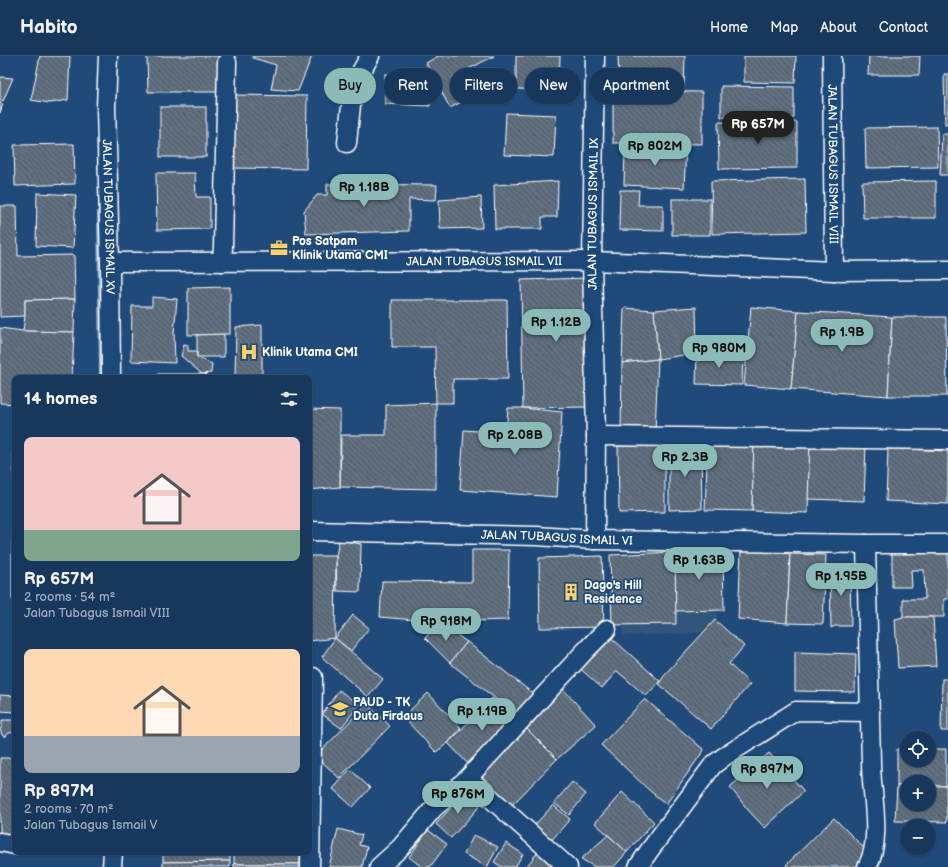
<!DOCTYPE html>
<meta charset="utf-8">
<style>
body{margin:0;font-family:"Balsamiq Sans",sans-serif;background:#203f62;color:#f1f3f6;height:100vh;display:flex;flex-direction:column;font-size:15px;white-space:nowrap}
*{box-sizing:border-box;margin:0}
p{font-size:13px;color:#9eacbb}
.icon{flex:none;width:22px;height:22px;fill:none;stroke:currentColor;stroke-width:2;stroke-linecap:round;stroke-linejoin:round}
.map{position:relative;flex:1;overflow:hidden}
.drawer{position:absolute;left:12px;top:319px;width:300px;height:480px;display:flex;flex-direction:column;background:#17385c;border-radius:8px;box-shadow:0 1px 3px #0004,0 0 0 1px #365272}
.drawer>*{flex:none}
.top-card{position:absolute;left:324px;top:12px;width:380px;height:36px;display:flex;gap:8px}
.fabs{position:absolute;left:900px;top:675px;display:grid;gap:8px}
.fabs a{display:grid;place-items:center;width:36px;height:36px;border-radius:50%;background:#17385c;box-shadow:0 1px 3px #0004,0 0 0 1px #365272;font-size:20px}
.price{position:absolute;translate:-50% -34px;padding:0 9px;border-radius:14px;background:#8bbbb9;color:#111;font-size:13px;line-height:26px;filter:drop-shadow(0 1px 2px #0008)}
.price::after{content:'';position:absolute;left:50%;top:24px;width:12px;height:9px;margin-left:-6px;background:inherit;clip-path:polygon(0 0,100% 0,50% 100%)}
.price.active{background:#222;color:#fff}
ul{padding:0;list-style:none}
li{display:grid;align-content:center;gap:8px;height:212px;padding:0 12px}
li span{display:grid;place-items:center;height:124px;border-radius:8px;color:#555}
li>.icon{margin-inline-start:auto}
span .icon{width:72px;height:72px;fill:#fffc;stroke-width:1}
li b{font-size:17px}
h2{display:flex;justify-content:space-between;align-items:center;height:48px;padding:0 12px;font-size:17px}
.chip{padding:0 14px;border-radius:18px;background:#17385c;box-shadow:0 1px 3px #0004,0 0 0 1px #365272;font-size:14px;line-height:36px}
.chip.active{background:#8bbbb9;color:#111}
header{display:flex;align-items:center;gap:24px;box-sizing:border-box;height:56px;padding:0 20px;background:#17385c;border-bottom:1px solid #365272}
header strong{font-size:19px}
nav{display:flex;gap:22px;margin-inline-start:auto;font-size:14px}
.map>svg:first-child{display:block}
.built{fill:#33557c}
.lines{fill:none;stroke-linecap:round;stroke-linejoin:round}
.stream{stroke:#90b0c8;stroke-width:6}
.building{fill:url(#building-back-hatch);stroke:#fff}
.street-casing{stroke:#fff;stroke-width:21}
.street{stroke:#1f4a7a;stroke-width:18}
.labels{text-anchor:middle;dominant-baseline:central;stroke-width:3.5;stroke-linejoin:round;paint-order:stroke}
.street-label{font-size:12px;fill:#fff;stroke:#1f4a7a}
.poi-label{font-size:12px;font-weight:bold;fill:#fff;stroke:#1f4a7a;text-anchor:start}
</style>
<header>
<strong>Habito</strong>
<nav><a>Home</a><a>Map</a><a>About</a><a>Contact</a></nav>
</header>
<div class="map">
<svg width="948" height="811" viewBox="0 0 948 811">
<defs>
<pattern id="building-back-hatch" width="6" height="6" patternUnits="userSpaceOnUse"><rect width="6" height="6" fill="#617081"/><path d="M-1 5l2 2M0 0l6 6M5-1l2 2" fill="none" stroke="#545a61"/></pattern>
</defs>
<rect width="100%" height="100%" fill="#1f4a7a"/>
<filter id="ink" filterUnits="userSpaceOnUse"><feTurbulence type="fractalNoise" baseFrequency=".025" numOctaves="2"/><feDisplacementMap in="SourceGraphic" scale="8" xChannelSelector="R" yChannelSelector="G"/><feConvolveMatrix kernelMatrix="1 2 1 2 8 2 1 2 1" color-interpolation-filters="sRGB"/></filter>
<g filter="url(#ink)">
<polygon class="built" points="717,503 717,576 623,580 623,509"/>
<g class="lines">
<polyline class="stream" points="100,156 102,322"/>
</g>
<g class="building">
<polygon points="40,0 70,0 68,44 50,47 31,44"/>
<polygon points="147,0 219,0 219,36 148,36"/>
<polygon points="253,0 312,0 298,35 271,33 276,9 253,2"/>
<polygon points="438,0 494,0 453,21 465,44 450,52 426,7"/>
<polygon points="516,0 560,0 559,34 516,33"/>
<polygon points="618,0 685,0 684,32 631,31 630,27 619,26"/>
<polygon points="744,0 796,0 795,27 744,26"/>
<polygon points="869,0 920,0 919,19 868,19"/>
<polygon points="385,18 431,19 430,50 385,48"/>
<polygon points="944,18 948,18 948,68 945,68"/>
<polygon points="0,21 13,22 3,45 0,43"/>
<polygon points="721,30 794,31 794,62 721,61"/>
<polygon points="613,35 702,36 702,88 613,87"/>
<polygon points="232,39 307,40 306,113 231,112"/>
<polygon points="0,46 3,48 0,57"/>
<rect x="160" y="51" width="46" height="50"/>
<polygon points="506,57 556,59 554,101 504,99"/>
<polygon points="718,66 797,66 797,112 719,113"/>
<polygon points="937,71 938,111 866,112 865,72"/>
<polygon points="942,78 948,78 948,119 940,119"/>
<polygon points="74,88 75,128 15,130 14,89"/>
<polygon points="625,90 686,92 684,132 624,129"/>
<polygon points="156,117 195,117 196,141 210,141 210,173 157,174"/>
<polygon points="805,123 806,176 712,178 711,125"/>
<polygon points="558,125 557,161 542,161 542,173 495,173 494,129"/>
<polygon points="936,125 936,162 863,162 862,126"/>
<polygon points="327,128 437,129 436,144 409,143 409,175 306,178 304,155 317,139 327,139"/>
<polygon points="620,134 639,134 638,149 663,149 663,175 619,174"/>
<polygon points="37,137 76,139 73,192 36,190"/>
<polygon points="481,141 482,172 440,173 439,144"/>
<rect x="672" y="143" width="38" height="36"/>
<polygon points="0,150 17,150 18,200 74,199 75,243 25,244 25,260 0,261"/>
<polygon points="588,222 590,351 523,352 521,224"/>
<polygon points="230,231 230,278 188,279 188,232"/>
<polygon points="152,241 177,243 174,277 175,307 131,305 132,250 152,250"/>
<polygon points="75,243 74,276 23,275 25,260 25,244"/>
<polygon points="392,244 507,244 508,323 453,323 453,347 436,347 435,291 392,291"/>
<polygon points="696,251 697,297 658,303 654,254"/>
<polygon points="751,251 798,255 791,333 744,329"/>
<polygon points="624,252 654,254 658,303 622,307"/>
<polygon points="798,255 892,261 888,340 791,333"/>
<polygon points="892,261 946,261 947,340 888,340"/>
<polygon points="262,269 262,322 235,322 236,271"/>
<polygon points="0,272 23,275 74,276 72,322 15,322 15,348 0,347"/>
<polygon points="224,278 224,301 197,301 197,279"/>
<polygon points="184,288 188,289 188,295 196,295 197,301 212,308 211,317 202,318 181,300"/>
<polygon points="697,297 743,299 742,329 696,328"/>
<polygon points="658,303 655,377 621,377 622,307"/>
<polygon points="158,318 206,318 205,322 158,322"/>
<polygon points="436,347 436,433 340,431 341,379 386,379 386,349"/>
<polygon points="508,352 523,352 562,356 557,441 460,434 464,374 506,377"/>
<polygon points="309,353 340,354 340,431 309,434"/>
<polygon points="12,354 15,354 15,448 14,448"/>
<polygon points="708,383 754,385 752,455 705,454"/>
<polygon points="754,385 810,387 808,457 752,455"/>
<polygon points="810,387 866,388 864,445 808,443"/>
<polygon points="665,389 665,456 619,457 618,390"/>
<polygon points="701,390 702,453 669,454 669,391"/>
<polygon points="888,392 948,395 948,448 886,445"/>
<polygon points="14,448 15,448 15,488 12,488"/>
<polygon points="339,484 361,488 360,536 337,535 336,500"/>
<rect x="12" y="488" width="3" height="55"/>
<polygon points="472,494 509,494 508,564 439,566 380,561 382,525 472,526"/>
<polygon points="741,494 790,498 787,567 738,563"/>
<polygon points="723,495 724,554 675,555 675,496"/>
<polygon points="675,496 676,568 612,569 610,499"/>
<polygon points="948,496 948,543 944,543 944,561 903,561 903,543 925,543 924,514 911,514 912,531 892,531 892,497"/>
<polygon points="790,498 826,499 823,568 787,567"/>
<polygon points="309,500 336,500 335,582 309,585"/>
<polygon points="602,500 604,571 540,572 539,502"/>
<polygon points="850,510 851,570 835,570 831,572 830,513"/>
<polygon points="353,559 369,572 351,595 335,582"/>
<polygon points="903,561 933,561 936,610 898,612 895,563"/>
<polygon points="715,564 744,590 729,608 750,628 711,673 659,628 666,617"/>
<polygon points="439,566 467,586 450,607 425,582"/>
<polygon points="606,577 660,625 646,640 617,615 602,632 577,610"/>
<polygon points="335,582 383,623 368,641 322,601"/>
<polygon points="467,586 536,640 519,661 450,607"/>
<polygon points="795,596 856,598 855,636 795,635"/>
<polygon points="942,623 948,623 948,675 941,675"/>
<polygon points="563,633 596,669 557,703 527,673"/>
<polygon points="339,634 359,649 341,672 322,658"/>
<polygon points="428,637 461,672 448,687 436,696 403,661"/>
<polygon points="0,639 15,640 15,656 0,655"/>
<polygon points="492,642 517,664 470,710 448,687"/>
<polygon points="645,643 704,694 666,748 650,735 601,689"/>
<polygon points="367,648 390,670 339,722 316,700"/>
<polygon points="2,664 15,664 15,676 9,677 5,681 2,679 0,673 2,671"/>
<polygon points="527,673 557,703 512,749 480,719"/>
<polygon points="897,693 907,693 907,704 929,704 929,693 946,693 946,730 929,730 929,726 907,726 907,730 897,730"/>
<polygon points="769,697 804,735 765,772 748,754 730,731"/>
<polygon points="0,702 15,702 15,784 0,780"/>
<polygon points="350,713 370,732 353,751 333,733"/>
<polygon points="572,726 586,738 569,759 554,747"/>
<polygon points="897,730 907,730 907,748 929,748 929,730 946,730 947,766 895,765"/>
<polygon points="466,735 480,750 451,782 436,768"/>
<polygon points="622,736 654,766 627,796 595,767"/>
<polygon points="553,749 570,763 550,786 533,771"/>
<polygon points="834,762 869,797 855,811 788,811 786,809"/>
<polygon points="338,773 362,779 359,789 367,791 362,811 329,811"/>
<polygon points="428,774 447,788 430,811 422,811 409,801"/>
<polygon points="474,779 498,791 487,811 464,798"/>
<polygon points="608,779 627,796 614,811 595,811 581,803"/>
<polygon points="506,787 523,798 515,811 502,811 494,806"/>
<polygon points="541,792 564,811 526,811"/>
<polygon points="163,796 230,796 230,805 163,806"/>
<rect x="234" y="796" width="66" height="12"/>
<polygon points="230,805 230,811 163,811 163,806"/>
<rect x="234" y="808" width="66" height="3"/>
</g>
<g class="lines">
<g class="street-casing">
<g id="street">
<path id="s1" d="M108,0L106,51L110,206L111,322"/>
<path id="s2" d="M832,0L834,215"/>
<polyline points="347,87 353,30 370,0"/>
<path id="s3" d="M110,206L592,205L834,215L948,214"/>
<polyline points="222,206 223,190 227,6"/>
<polyline points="596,380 948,384"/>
<path id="s4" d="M309,475L537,480L595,484L866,488H948"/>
<path id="s5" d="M595,484L596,380L592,205L595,0"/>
<path d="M866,488C868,561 869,634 871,707C871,737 883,784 867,811"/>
<polyline points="468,722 568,811"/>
<polyline points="0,786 15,789"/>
<polyline points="112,811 113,796"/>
<polyline points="310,811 313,621"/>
<polyline points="379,811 400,792 434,752 468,722 586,594 607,573"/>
<polyline points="638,811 649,795 713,709 725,700 796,655 870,656"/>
</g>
</g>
<use href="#street" class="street"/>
</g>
</g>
<defs>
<g id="office-bare" transform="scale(1.38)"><path d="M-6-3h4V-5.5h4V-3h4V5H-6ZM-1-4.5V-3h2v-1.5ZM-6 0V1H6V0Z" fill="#ffd166" stroke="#1f4a7a" stroke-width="2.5" paint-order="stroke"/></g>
<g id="hospital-bare" transform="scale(1.38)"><path d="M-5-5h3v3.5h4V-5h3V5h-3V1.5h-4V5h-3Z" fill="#ffd166" stroke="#1f4a7a" stroke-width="2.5" paint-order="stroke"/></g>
<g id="building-bare" transform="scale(1.38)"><path d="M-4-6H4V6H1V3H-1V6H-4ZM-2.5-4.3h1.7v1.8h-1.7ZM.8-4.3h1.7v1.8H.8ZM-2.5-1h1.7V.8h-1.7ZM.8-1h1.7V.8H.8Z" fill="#ffd166" stroke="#1f4a7a" stroke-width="2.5" paint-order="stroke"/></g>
<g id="school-bare" transform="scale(1.38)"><path d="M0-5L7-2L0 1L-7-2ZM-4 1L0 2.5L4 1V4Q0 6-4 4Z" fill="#ffd166" stroke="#1f4a7a" stroke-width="2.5" paint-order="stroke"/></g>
</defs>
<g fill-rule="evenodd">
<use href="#office-bare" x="279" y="192"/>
<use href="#hospital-bare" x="249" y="296"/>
<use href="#building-bare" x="571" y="536"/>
<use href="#school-bare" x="340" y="653"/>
</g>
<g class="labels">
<g class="street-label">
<text stroke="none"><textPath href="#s2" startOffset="108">JALAN TUBAGUS ISMAIL VIII</textPath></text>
<text stroke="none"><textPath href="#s5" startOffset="326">JALAN TUBAGUS ISMAIL IX</textPath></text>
<text stroke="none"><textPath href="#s1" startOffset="161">JALAN TUBAGUS ISMAIL XV</textPath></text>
<text stroke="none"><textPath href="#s3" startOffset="374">JALAN TUBAGUS ISMAIL VII</textPath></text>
<text stroke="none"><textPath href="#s4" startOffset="248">JALAN TUBAGUS ISMAIL VI</textPath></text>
</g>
<g class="poi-label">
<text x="292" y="185">Pos Satpam<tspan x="292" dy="14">Klinik Utama CMI</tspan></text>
<text x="262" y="296">Klinik Utama CMI</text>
<text x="584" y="529">Dago's Hill<tspan x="584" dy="14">Residence</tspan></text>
<text x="353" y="646">PAUD - TK<tspan x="353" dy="14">Duta Firdaus</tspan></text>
</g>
</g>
</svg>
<div class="fabs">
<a><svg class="icon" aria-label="locate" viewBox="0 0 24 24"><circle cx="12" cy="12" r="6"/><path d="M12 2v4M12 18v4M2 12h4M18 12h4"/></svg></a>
<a>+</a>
<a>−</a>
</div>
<b class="price active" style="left:758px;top:89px">Rp 657M</b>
<b class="price" style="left:655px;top:111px">Rp 802M</b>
<b class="price" style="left:364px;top:152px">Rp 1.18B</b>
<b class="price" style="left:556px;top:287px">Rp 1.12B</b>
<b class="price" style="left:842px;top:297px">Rp 1.9B</b>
<b class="price" style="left:719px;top:313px">Rp 980M</b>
<b class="price" style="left:515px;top:400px">Rp 2.08B</b>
<b class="price" style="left:685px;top:422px">Rp 2.3B</b>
<b class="price" style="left:699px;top:525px">Rp 1.63B</b>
<b class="price" style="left:841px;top:541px">Rp 1.95B</b>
<b class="price" style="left:446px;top:586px">Rp 918M</b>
<b class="price" style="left:482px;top:676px">Rp 1.19B</b>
<b class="price" style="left:767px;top:734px">Rp 897M</b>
<b class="price" style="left:458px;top:759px">Rp 876M</b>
<div class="top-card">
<a class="chip active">Buy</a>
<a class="chip">Rent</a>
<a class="chip">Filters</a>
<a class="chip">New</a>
<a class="chip">Apartment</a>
</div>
<section class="drawer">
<h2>14 homes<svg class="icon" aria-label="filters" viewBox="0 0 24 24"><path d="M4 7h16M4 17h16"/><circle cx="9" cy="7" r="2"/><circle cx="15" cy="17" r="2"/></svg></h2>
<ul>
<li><span style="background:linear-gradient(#f6c9c9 75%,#7fa58c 0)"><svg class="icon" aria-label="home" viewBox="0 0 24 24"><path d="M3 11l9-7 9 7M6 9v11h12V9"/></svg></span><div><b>Rp 657M</b><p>2 rooms · 54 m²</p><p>Jalan Tubagus Ismail VIII</p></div></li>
<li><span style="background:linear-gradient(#ffd9b3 70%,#9aa5b1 0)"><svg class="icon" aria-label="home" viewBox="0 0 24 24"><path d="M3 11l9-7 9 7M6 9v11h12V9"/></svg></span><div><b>Rp 897M</b><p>2 rooms · 70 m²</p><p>Jalan Tubagus Ismail V</p></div></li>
</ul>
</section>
</div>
